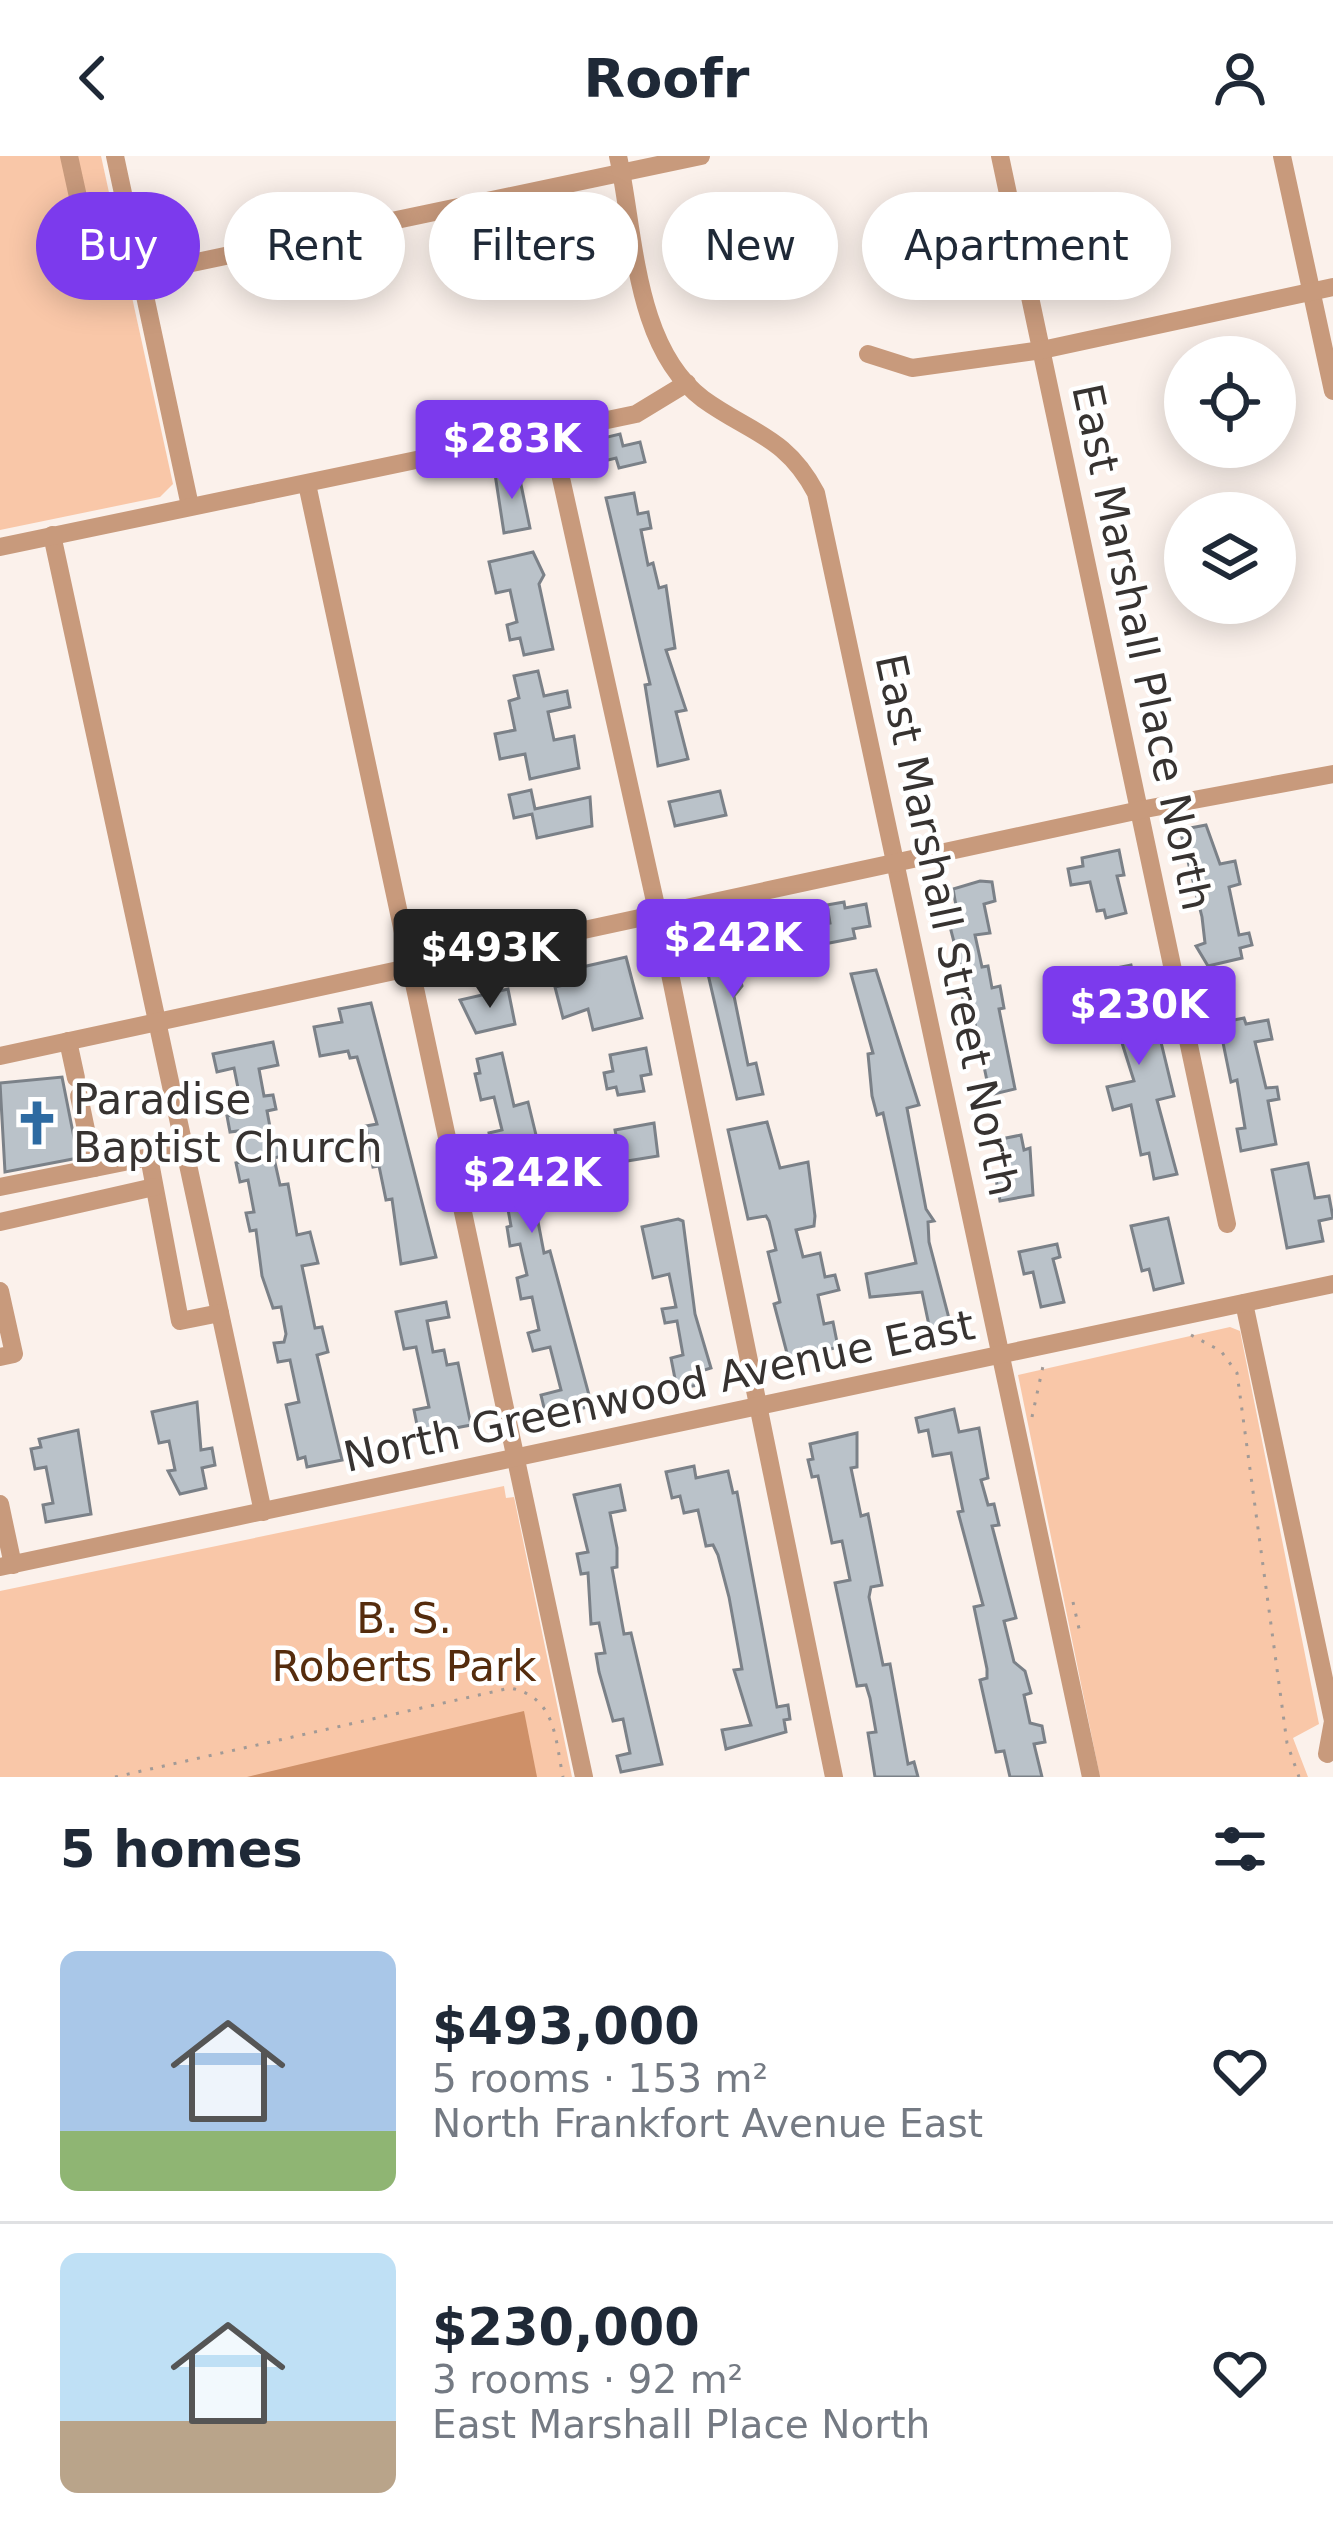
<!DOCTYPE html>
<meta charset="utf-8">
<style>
body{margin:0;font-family:"DejaVu Sans",sans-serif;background:#f2f2f3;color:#1f2937;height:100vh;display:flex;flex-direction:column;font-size:45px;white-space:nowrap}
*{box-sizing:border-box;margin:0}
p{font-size:39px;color:#747a83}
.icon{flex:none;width:66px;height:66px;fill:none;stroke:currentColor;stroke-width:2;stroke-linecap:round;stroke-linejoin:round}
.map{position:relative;height:1621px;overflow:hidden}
.panel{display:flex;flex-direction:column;background:#fff;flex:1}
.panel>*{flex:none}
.top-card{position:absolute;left:36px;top:36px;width:1263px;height:108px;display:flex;gap:24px}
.fabs{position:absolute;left:1164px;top:180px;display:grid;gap:24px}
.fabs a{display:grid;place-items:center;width:132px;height:132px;border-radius:50%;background:#fff;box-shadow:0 6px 30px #0003;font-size:60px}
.price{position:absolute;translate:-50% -102px;padding:0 27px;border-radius:12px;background:#7c3aed;color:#fff;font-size:39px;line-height:78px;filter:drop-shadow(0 3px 6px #0008)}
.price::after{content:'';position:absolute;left:50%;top:72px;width:36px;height:27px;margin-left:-18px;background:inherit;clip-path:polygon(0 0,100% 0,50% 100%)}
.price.selected{background:#222;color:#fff}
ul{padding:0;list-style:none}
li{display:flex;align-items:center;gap:36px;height:300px;padding:0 60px}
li+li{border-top:3px solid #e0e1e3}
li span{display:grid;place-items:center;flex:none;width:336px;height:240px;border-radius:18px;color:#555}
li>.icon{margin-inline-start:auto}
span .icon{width:144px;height:144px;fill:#fffc;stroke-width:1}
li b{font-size:51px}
h2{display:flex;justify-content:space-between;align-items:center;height:144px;padding:0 60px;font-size:51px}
.tag{padding:0 42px;border-radius:54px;background:#fff;box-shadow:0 6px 30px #0003;font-size:42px;line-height:108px}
.tag.selected{background:#7c3aed;color:#fff}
header{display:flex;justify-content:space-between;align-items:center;height:156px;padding:0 60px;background:#fff;font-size:54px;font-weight:700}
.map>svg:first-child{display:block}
.green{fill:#f9c7a8}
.water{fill:#ce9068}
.building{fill:#bac2c9;stroke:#7b8188;stroke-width:3}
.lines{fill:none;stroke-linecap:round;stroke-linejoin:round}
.path{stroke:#a29a96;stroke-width:3;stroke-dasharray:3 9;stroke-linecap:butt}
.minor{stroke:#c89a7c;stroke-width:18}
.labels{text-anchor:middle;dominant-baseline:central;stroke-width:9;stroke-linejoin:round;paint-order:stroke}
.street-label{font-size:42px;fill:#373331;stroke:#fff}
.poi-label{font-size:42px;fill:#373331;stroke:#fff;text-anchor:start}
.park-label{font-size:42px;fill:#552c0d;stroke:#fff}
</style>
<header><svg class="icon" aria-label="back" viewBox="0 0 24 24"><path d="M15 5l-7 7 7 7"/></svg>Roofr<svg class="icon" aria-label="person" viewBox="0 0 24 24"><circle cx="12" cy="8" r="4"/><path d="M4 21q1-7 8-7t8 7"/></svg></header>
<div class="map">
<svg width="1333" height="1621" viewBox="0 0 1333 1621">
<rect width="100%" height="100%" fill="#fbf1eb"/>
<g class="green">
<polygon points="0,0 101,0 173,328 160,341 0,374"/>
<polygon points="1230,1171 1240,1175 1319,1568 1293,1582 1308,1621 1100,1621 1018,1219"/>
<polygon points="504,1330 506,1342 514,1341 572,1621 0,1621 0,1435"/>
</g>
<polygon class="water" points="524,1555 537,1621 247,1621"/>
<g class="building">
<polygon points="620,278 623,290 640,286 645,306 619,312 616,302 588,309 582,287"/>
<polygon points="518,314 530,372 504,377 495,318"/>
<polygon points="634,337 638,358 648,356 651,372 641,374 648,409 653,407 659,432 666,430 675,492 666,494 686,554 676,556 688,603 658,610 645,529 650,528 606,342"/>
<polygon points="533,396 544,419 539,428 553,493 524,499 520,482 510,484 507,469 517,466 510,434 496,437 489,406"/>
<polygon points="538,515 544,540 567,535 570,551 548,556 554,584 574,580 579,612 530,623 525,598 500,603 495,578 515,574 509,545 519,542 514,520"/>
<polygon points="531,634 535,653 590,641 592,670 537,682 532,658 514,662 509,639"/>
<polygon points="720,635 726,659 675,670 669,646"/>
<polygon points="1206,669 1220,708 1235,705 1240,728 1229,731 1239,779 1249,777 1252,789 1240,792 1242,802 1208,810 1196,790 1205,787 1202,761 1180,674"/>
<polygon points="1119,694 1124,719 1117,720 1126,757 1106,762 1104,754 1097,755 1090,726 1071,729 1068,713 1083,710 1082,702"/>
<polygon points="980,725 992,726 995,745 984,748 990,777 975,779 982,811 988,810 992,832 1000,830 1004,852 999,853 1015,933 990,939 973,858 965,859 962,837 967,836 948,763 958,761 953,733"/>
<polygon points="844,746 845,752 866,748 870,770 853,773 855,782 809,791 805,772 830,767 827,749"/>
<polygon points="761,769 765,791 735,802 742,830 734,840 748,909 756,907 763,938 737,943 701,788 722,783 720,777"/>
<polygon points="626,801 642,862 593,874 588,853 563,862 555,831 581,825 578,812"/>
<polygon points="1131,809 1148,880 1159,878 1174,940 1157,944 1177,1018 1154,1023 1149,997 1141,999 1131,949 1113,954 1107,931 1134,925 1116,868 1099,872 1095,852 1109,849 1102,815"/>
<polygon points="876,814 919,949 907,952 926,1053 934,1065 928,1066 929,1086 951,1170 930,1174 922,1136 870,1141 866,1118 916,1107 883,957 877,959 872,940 868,898 873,897 851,818"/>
<polygon points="508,833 515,868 476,877 460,844"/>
<polygon points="371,847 436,1101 401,1108 392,1043 386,1044 379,1010 373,1011 366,970 377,968 357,901 350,902 348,895 320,900 314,871 342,866 339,853"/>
<polygon points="1244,862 1246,868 1268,864 1272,883 1255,886 1266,932 1277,931 1279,943 1268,945 1276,988 1241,995 1237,973 1245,972 1237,924 1231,926 1219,867"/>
<polygon points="273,886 278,909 259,913 264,940 273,939 276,953 267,955 273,987 279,986 282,1000 274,1002 280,1029 288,1028 297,1079 310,1076 318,1107 302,1110 315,1172 322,1171 328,1196 317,1199 342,1304 307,1311 305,1301 298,1303 286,1249 299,1246 290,1204 278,1206 274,1187 284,1186 286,1178 281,1151 273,1152 262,1120 256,1074 250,1075 246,1057 254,1056 248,1024 240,1026 236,1007 245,1005 238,975 230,976 227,960 243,957 234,912 217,916 213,898"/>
<polygon points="646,892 651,918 641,920 644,935 618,939 616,931 607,933 604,917 613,915 610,899"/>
<polygon points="502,897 514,950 528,946 544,1012 534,1014 537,1028 531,1029 544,1097 550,1095 592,1250 546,1260 541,1239 561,1234 550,1191 533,1195 528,1177 539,1174 532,1141 521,1143 517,1122 527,1119 520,1088 510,1090 507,1071 511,1070 507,1048 513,1047 507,1014 496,1017 489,977 502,974 494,941 481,944 475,918 480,917 477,903"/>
<polygon points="62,921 78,1002 5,1016 0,927"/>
<polygon points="767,966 780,1012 808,1006 815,1060 814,1070 796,1074 803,1101 820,1097 825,1121 835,1119 839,1134 818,1139 824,1168 833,1166 838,1191 789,1205 774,1148 780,1146 768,1096 776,1094 769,1065 766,1060 748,1063 728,974"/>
<polygon points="654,967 658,1000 621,1006 615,974"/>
<polygon points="1021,979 1024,994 1030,992 1033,1039 1000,1045 996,1023 1006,1021 1001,983"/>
<polygon points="1308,1007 1315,1042 1329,1040 1333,1062 1319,1065 1323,1085 1287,1092 1272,1014"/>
<polygon points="1168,1062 1183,1127 1154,1134 1149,1113 1142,1115 1131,1070"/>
<polygon points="678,1063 683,1065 695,1158 711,1212 701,1215 703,1228 677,1233 671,1202 683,1199 677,1165 665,1167 662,1153 676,1151 669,1118 653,1122 642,1071"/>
<polygon points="1057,1088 1060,1101 1053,1103 1064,1146 1041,1151 1033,1116 1024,1118 1019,1096"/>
<polygon points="446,1146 449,1161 427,1165 433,1196 444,1194 447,1209 458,1207 471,1269 419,1279 414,1254 429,1251 416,1191 404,1193 396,1156"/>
<polygon points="197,1246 201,1294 212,1292 215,1309 202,1312 206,1332 180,1338 168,1315 175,1314 169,1285 159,1287 152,1256"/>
<polygon points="954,1253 959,1276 979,1272 988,1322 981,1324 988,1349 994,1348 999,1369 992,1370 1016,1462 1004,1465 1014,1506 1025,1515 1031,1537 1024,1539 1030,1567 1042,1570 1045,1586 1034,1588 1042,1621 1010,1621 1004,1595 996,1596 980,1524 987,1522 987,1513 974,1451 983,1449 958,1356 963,1355 951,1297 933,1300 928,1274 919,1276 916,1262"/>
<polygon points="78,1274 91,1358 46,1366 43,1349 53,1347 46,1311 35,1313 31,1293 41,1291 39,1283"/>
<polygon points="857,1277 857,1311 851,1312 861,1360 868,1358 882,1429 871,1431 869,1441 883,1509 890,1508 908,1608 914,1606 918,1621 875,1621 868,1577 876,1576 870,1542 866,1529 857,1530 835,1427 850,1424 842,1385 832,1387 818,1320 812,1321 808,1304 813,1303 810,1288"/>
<polygon points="694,1310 696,1322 728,1315 733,1337 737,1336 777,1551 788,1549 790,1563 784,1564 786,1576 726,1593 722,1574 751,1569 734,1514 742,1513 729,1441 718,1399 713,1389 706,1390 698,1354 684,1357 680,1340 672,1342 666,1316"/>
<polygon points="620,1329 625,1354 610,1357 617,1392 617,1411 612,1412 624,1478 631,1477 662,1608 621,1616 617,1600 630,1597 623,1563 613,1565 599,1516 596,1498 605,1497 599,1467 591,1468 588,1417 581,1418 577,1398 588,1396 574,1339"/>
</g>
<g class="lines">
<g class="path">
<polyline points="1191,1179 1221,1195 1237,1217 1287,1587 1299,1621"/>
<polyline points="1032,1261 1043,1210"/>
<polyline points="1073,1446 1080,1477"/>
<path d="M115,1621L510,1532C556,1541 555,1582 563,1621"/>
</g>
<g class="minor">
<polyline points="69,0 97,127 701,0"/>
<polyline points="115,0 190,350"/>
<path d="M618,0C635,77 634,191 703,243C750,277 786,280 816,337L1091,1621"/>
<polyline points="1000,0 1227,1068"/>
<polyline points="1282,0 1333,235"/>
<polyline points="868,198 912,212 1042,194 1333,131"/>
<polyline points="551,277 658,759 834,1621"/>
<polyline points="307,328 584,1621"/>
<polyline points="52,379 263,1356"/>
<polyline points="0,391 636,258 687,227"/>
<polyline points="68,885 76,922"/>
<polyline points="0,900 1140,654 1333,618"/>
<polyline points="79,940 94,1012"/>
<polyline points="149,1001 180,1165 220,1157"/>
<polyline points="0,1031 184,994"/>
<polyline points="0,1066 154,1031"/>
<polyline points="0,1135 14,1198 0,1201"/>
<polyline points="1244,1147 1333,1565 1327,1598"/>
<polyline points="0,1348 13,1409"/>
<polyline points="0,1411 1333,1128"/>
</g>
</g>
<defs>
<g id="church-bare" transform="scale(3.6)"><path d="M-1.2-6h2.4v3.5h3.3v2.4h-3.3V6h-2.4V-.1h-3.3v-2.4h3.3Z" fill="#2d6aa1" stroke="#fff" stroke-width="2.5" paint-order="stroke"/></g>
</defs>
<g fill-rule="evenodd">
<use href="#church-bare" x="37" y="967"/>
</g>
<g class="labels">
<g class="street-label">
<text transform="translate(1142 491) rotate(78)">East Marshall Place North</text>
<text transform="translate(947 769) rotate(78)">East Marshall Street North</text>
<text transform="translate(659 1235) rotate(-12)">North Greenwood Avenue East</text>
</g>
<g class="poi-label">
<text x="73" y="943">Paradise<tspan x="73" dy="48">Baptist Church</tspan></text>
</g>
<g class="park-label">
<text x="404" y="1462">B. S.<tspan x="404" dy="48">Roberts Park</tspan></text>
</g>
</g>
</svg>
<div class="fabs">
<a><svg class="icon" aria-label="locate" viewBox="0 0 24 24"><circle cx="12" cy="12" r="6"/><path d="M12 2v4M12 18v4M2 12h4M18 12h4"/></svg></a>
<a><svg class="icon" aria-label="layers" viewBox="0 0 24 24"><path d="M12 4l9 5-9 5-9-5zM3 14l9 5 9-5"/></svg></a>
</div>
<b class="price" style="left:512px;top:346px">$283K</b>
<b class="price" style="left:733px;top:845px">$242K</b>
<b class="price selected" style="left:490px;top:855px">$493K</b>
<b class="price" style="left:1139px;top:912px">$230K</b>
<b class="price" style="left:532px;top:1080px">$242K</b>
<div class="top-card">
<a class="tag selected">Buy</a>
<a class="tag">Rent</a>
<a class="tag">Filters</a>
<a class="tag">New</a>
<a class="tag">Apartment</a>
</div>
</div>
<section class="panel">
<h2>5 homes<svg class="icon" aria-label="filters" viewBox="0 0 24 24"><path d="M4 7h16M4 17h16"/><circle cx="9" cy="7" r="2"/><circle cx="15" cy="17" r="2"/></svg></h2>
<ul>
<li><span style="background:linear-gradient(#a9c7e8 75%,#8fb573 0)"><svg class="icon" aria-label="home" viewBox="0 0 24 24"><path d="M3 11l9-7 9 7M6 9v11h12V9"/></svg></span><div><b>$493,000</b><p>5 rooms · 153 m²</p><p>North Frankfort Avenue East</p></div><svg class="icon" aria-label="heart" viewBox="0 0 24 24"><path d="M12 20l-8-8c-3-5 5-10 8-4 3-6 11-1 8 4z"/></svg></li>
<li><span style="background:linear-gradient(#bfe0f5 70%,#b9a48a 0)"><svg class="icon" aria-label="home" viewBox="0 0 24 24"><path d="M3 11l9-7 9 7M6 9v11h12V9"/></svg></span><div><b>$230,000</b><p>3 rooms · 92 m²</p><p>East Marshall Place North</p></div><svg class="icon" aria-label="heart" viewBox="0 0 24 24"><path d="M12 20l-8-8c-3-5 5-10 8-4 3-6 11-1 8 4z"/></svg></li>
</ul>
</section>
